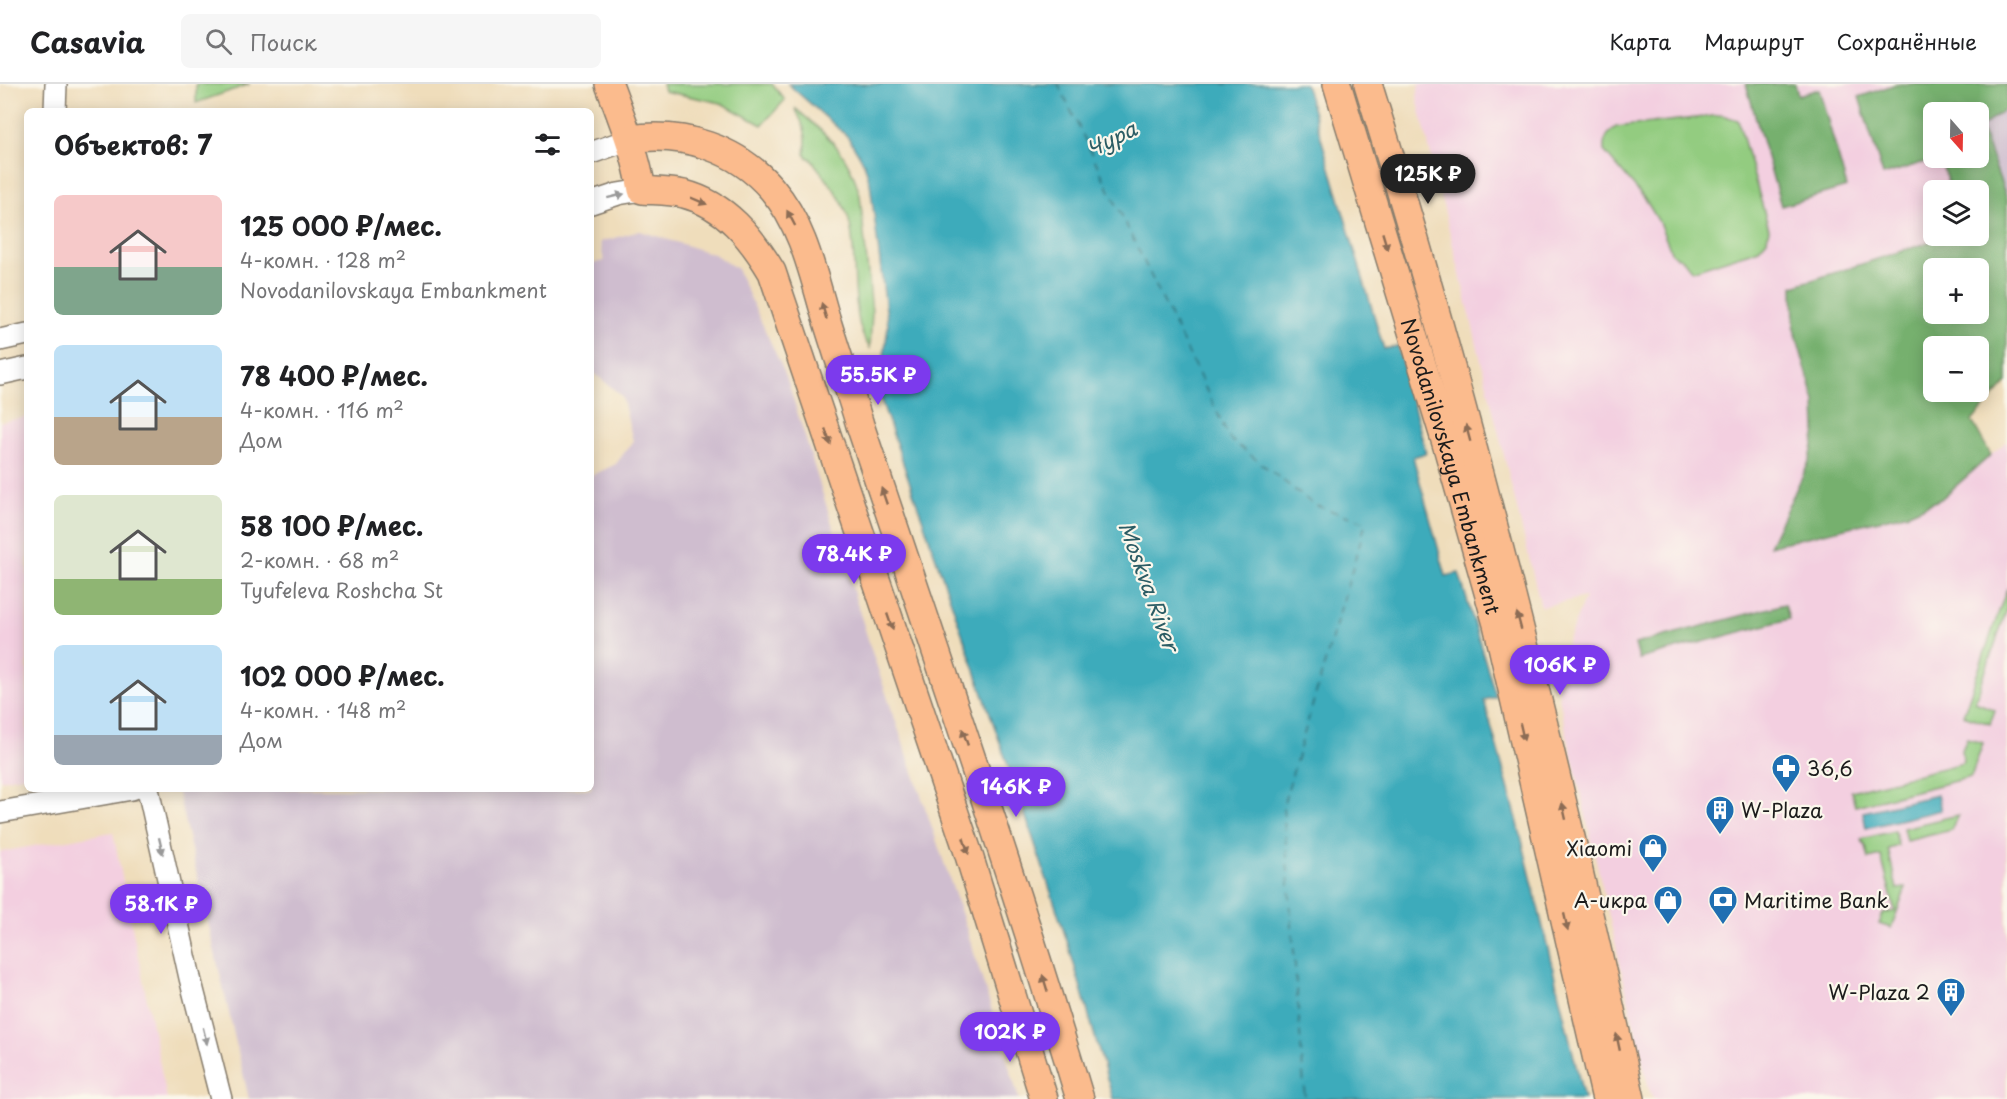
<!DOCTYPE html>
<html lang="ru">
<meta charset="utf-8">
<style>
body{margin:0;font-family:"Playpen Sans",sans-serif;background:#f6f6f6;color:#202124;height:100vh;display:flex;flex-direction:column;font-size:22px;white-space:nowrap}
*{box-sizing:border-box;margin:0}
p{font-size:20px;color:#757577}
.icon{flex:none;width:33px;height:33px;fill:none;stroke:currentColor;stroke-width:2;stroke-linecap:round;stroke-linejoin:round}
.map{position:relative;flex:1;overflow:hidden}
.panel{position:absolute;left:24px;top:24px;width:570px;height:684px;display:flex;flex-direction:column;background:#fff;border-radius:9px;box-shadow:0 3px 15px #0003}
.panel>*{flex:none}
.needle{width:39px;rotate:160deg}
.controls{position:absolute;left:1923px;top:18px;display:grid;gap:12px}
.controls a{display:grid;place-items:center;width:66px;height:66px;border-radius:9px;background:#fff;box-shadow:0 3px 15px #0003;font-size:30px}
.price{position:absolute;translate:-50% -51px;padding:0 14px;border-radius:21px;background:#7c3aed;color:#fff;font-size:20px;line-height:39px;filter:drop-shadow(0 2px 3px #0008)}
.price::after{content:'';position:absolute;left:50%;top:36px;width:18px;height:14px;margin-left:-9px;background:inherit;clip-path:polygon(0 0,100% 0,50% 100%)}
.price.current{background:#222;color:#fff}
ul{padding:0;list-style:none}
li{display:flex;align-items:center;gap:18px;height:150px;padding:0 30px}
li span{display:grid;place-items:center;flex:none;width:168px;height:120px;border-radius:9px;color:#555}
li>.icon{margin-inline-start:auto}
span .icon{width:72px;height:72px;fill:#fffc;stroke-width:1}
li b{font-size:26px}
h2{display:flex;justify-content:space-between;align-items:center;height:72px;padding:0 30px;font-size:26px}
header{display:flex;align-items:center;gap:36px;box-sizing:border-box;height:84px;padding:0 30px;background:#fff;border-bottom:2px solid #e0e0e0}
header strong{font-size:28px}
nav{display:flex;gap:33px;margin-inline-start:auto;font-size:21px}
.search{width:420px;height:54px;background:#f6f6f6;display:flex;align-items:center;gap:15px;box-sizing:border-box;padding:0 21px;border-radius:9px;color:#757577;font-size:22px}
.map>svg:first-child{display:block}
.built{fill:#f3cfe0;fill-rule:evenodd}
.industrial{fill:#cfbdcf}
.green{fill:#93cc80;stroke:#58744e;stroke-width:1.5}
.forest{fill:#76b06e;stroke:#496645;stroke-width:1.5;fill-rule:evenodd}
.water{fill:#3dabbb;stroke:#2c646c;stroke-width:1.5}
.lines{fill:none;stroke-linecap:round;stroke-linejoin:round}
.ferry{stroke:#2b5c64;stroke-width:1.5;stroke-dasharray:8 6;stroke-linecap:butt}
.minor-casing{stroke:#867c6c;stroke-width:24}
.major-casing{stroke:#867c6c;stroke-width:30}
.minor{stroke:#fff;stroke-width:21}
.major{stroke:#fbbb8d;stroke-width:27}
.oneway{fill:#999}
.oneway2{fill:#8c6c54}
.labels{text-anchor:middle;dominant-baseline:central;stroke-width:4.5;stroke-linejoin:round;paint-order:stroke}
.street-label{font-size:20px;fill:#1c1c1c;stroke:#fbf7ec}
.poi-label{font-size:20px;fill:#1c1c1c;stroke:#fbf7ec;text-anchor:start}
.water-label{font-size:21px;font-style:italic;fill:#2b5c64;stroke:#fbf7ec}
</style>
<header>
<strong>Casavia</strong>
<div class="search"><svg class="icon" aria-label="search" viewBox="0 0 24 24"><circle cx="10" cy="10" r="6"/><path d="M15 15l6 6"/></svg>Поиск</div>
<nav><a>Карта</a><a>Маршрут</a><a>Сохранённые</a></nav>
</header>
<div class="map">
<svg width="2007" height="1015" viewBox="0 0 2007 1015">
<rect width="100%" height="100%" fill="#fbf7ec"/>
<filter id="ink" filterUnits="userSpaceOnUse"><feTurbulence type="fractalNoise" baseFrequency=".0167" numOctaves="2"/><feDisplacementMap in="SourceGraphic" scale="12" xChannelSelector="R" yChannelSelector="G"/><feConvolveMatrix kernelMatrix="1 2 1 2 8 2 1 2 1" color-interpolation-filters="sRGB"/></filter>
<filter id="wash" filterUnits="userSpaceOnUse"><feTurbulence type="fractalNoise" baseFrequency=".008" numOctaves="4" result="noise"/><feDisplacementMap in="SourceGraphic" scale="24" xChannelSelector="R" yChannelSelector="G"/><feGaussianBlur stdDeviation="1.35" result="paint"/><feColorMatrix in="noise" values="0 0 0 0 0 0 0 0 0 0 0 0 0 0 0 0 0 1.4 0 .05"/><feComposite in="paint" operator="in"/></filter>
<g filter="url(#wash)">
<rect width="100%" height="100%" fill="#efddbb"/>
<g class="built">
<path d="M1419,0H2007V23L1981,44L2007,115V298L1972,338L1991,371L2007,357L2006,1015H1654L1650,1009L1563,633L1555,589L1585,513L1541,523L1417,14ZM1934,28H1978V74H1934ZM1934,106H1978V152H1934ZM1934,184H1978V230H1934ZM1934,262H1978V308H1934Z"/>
<polygon points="27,333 27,691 0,696 0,338"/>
<polygon points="113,748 167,1015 0,1015 0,768"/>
</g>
<g class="industrial">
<polygon points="2007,23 2007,115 1981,44"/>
<polygon points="640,147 714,170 737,185 786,292 873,571 966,843 1019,1015 249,1015 177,705 591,705 591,392 616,380 633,357 622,312 594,289 591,272 591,180 604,177 600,158"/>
</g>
<g class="green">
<polygon points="196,0 250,0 196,19"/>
<polygon points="662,0 772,0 785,16 762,41 721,19 664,7"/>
<path d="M795,24C828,52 848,66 860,111L872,228L870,264C849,239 858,174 850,141C845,115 826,95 810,74H808L805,70C808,50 804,42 795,24Z"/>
<path d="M1722,31L1738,36L1769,145L1767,156L1759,165L1692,187L1684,177L1672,170L1659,138L1645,115L1604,67C1603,56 1607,49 1616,43Z"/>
<polygon points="2007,504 2007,525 1975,618 1995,626 1990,640 1963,631"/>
<polygon points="1967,654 1983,659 1971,693 1855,722 1851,707 1963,679 1962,666"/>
<polygon points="1958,731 1951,746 1906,757 1903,744"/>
<polygon points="1895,747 1898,762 1888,765 1897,805 1906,804 1891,844 1879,840 1883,830 1895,827 1881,772 1869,775 1866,763 1861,755"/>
</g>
<g class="forest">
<polygon points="1746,0 1795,0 1798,11 1819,5 1847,103 1781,122"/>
<path d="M1896,0H2007V23L1981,44L2007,115V298L1972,337L1991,371L1941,415L1909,429L1769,462L1810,376L1816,347L1815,317L1794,245L1793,202L1949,152H1978V106H1950L1940,74H1978V28H1934V74H1938L1883,91L1859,13ZM1978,184V230H1934V184ZM1934,262H1978V308H1934Z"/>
<polygon points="1785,520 1789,535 1639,575 1635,560"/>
</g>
<g class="water">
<polygon points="788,0 1305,0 1384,265 1398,262 1426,369 1413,373 1446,492 1459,489 1496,613 1484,616 1517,735 1584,1015 1113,1015 1069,863 1032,751 879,310 888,242 870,99 864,79 848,53"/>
<polygon points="1937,711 1941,726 1866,744 1863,728"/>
</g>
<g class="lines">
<polyline class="ferry" points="1058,0 1230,355 1314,421 1366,438 1283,722 1305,1015"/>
</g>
</g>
<g filter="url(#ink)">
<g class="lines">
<g class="minor-casing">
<g id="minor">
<polyline points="55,27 56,0"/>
<polyline points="591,69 630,55"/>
<polyline points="591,119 618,110 642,106"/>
<polyline points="0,256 27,250"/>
<polyline points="0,290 27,284"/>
<polyline points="148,705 190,894 221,1015"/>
<polyline points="0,728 132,705"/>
</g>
</g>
<g class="major-casing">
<g id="major">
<path d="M609,0C622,35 636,69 642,106C656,107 671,107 684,110C726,121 751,153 772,188L967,765L1044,1015"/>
<path id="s1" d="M1337,0L1448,366L1497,540L1606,1015"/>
<path d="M1368,0C1472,334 1555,674 1631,1015"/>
<path d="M630,55C683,47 737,64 772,105C803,141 813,190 826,234C837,270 849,305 860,341C935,565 1012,789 1080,1015"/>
</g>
</g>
<use href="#minor" class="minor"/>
<use href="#major" class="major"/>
</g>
<defs><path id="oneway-solid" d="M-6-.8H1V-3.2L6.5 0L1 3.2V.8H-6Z" transform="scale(1.5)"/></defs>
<g class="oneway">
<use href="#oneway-solid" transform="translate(616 112) rotate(-14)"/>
<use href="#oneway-solid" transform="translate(161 762) rotate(77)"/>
<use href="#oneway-solid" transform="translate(205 952) rotate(76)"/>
</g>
<g class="oneway2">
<use href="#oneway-solid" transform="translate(699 117) rotate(23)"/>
<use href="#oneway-solid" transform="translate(791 134) rotate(-118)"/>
<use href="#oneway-solid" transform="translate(1385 157) rotate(73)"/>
<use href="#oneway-solid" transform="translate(824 227) rotate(-107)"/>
<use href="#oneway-solid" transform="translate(1468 349) rotate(-105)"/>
<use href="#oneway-solid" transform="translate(828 353) rotate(71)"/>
<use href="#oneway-solid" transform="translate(884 412) rotate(-109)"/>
<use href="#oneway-solid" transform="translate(1519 537) rotate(-105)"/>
<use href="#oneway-solid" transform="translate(890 538) rotate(71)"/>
<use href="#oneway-solid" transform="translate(1522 648) rotate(77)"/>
<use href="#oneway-solid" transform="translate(965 653) rotate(-109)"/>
<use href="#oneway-solid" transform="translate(1564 727) rotate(-103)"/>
<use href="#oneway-solid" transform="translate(966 762) rotate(72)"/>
<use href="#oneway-solid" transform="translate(1566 838) rotate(77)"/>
<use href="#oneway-solid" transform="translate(1045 899) rotate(-107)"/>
<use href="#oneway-solid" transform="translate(1618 958) rotate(-102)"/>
</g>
</g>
<defs>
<g id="pharmacy-pin" transform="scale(1.5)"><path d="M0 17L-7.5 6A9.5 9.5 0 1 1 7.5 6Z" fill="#1f6fb2" stroke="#fbf7ec"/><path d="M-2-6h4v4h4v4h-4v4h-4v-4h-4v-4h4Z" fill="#fff"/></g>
<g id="building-pin" transform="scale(1.5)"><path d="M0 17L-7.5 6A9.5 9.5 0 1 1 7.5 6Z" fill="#1f6fb2" stroke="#fbf7ec"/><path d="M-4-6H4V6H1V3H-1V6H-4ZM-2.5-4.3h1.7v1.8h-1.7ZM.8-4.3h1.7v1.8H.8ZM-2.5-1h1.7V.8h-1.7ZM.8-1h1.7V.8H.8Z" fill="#fff"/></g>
<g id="shop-pin" transform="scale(1.5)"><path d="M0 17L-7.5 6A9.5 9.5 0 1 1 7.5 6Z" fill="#1f6fb2" stroke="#fbf7ec"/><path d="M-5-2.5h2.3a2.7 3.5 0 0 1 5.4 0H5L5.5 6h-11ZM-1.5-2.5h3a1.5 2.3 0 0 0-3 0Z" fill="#fff"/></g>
<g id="bank-pin" transform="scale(1.5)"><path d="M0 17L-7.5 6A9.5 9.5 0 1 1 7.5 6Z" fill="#1f6fb2" stroke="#fbf7ec"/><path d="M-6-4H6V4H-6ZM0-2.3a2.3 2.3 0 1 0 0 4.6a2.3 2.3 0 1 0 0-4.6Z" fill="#fff"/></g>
</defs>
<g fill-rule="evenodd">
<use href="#pharmacy-pin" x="1786" y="684"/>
<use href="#building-pin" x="1720" y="726"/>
<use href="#shop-pin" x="1653" y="764"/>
<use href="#shop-pin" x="1668" y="816"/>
<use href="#bank-pin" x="1723" y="816"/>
<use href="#building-pin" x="1951" y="908"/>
</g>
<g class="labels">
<g class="street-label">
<text stroke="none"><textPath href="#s1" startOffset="399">Novodanilovskaya Embankment</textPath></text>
</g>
<g class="poi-label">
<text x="1807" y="684">36,6</text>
<text x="1741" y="726">W-Plaza</text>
<text x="1632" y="764" text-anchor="end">Xiaomi</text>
<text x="1647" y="816" text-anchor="end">А-икра</text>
<text x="1744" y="816">Maritime Bank</text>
<text x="1930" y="908" text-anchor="end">W-Plaza 2</text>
</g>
<g class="water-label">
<text transform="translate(1111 54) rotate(-27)">Чура</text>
<text transform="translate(1150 502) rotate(70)">Moskva River</text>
</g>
</g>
</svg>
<div class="controls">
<a><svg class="needle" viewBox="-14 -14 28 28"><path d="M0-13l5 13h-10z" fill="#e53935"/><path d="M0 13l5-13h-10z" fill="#757577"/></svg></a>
<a><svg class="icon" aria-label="layers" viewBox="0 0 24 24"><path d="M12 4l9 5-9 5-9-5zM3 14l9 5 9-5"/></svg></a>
<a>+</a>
<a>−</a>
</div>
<b class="price current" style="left:1428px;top:121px">125K ₽</b>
<b class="price" style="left:878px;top:322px">55.5K ₽</b>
<b class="price" style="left:854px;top:501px">78.4K ₽</b>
<b class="price" style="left:1560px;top:612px">106K ₽</b>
<b class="price" style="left:1016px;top:734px">146K ₽</b>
<b class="price" style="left:161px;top:851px">58.1K ₽</b>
<b class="price" style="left:1010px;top:979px">102K ₽</b>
<section class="panel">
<h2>Объектов: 7<svg class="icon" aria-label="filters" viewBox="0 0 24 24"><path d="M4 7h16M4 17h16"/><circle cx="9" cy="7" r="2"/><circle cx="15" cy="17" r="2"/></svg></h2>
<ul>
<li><span style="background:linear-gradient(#f6c9c9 60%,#7fa58c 0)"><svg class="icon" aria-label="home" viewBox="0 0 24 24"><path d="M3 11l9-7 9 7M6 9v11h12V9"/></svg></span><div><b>125 000 ₽/мес.</b><p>4-комн. · 128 m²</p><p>Novodanilovskaya Embankment</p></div></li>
<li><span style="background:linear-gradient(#bfe0f5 60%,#b9a48a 0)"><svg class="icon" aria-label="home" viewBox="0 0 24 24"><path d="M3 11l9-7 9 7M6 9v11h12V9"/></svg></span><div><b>78 400 ₽/мес.</b><p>4-комн. · 116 m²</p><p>Дом</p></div></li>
<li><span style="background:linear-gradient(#dfe7d0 70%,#8fb573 0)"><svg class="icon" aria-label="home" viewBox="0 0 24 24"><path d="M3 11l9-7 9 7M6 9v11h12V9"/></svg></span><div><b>58 100 ₽/мес.</b><p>2-комн. · 68 m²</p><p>Tyufeleva Roshcha St</p></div></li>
<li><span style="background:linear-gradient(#bfe0f5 75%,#9aa5b1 0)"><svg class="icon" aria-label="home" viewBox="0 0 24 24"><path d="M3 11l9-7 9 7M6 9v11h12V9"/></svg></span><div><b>102 000 ₽/мес.</b><p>4-комн. · 148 m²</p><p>Дом</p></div></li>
</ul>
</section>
</div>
